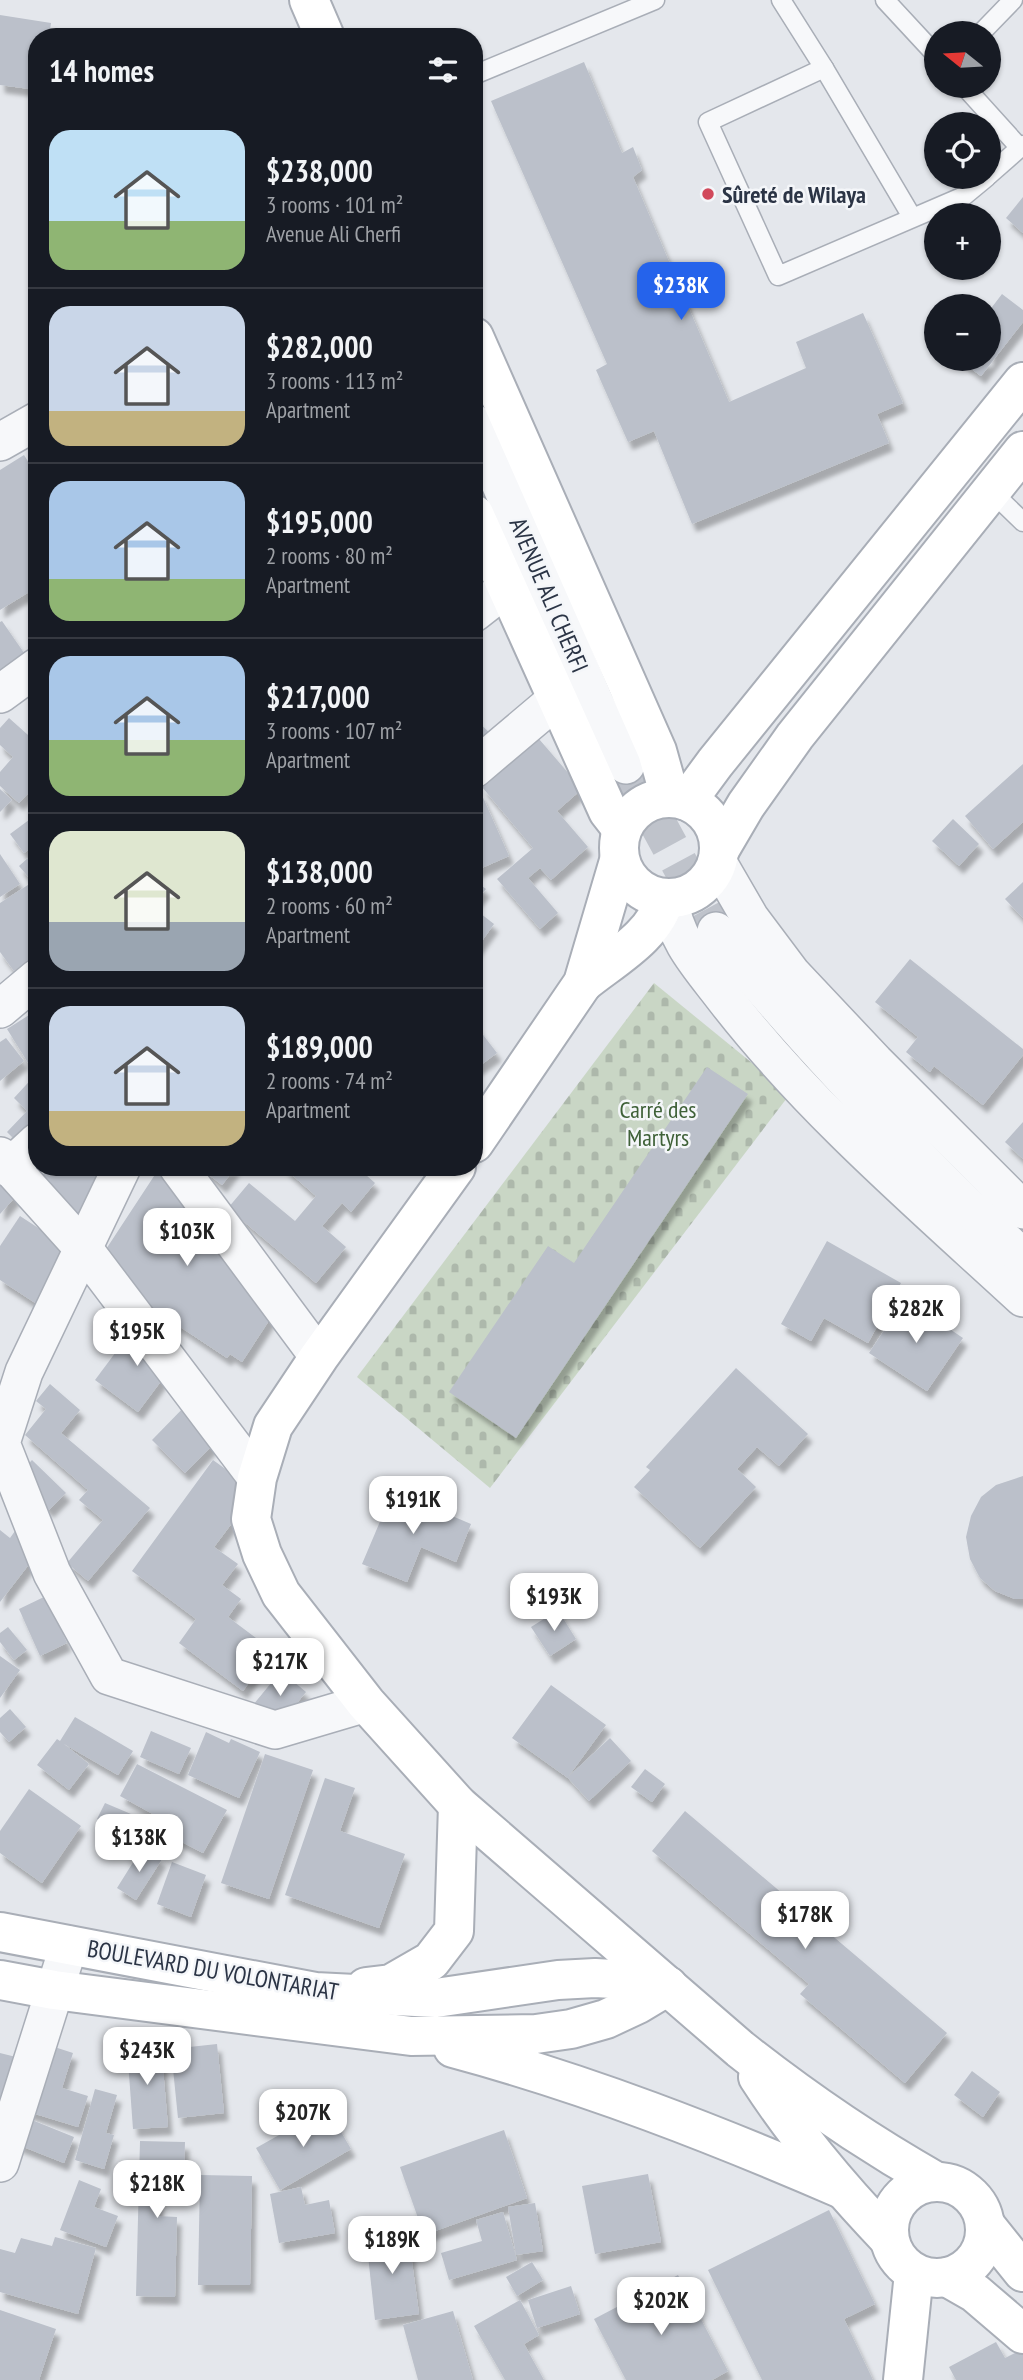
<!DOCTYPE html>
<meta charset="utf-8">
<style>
body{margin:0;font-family:"PT Sans Narrow",sans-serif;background:#20242c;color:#f1f3f6;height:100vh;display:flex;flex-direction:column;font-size:26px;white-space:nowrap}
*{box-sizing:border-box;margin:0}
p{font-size:23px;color:#9ea1a6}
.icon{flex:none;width:38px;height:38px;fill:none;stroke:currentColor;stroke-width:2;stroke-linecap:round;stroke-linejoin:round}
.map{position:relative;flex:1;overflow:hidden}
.drawer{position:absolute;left:28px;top:28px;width:455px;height:1148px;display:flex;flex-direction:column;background:#171b24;border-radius:28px;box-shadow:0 2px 5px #0004}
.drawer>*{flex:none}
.needle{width:46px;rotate:288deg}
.controls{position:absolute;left:924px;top:21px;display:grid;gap:14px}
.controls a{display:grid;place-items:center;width:77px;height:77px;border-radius:50%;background:#171b24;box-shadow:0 2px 5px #0004;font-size:35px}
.price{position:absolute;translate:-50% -60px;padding:0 16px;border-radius:14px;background:#fff;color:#222;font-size:23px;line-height:46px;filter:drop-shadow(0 2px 4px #0008)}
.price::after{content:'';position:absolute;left:50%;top:42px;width:21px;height:16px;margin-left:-10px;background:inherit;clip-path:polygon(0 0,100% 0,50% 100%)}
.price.on{background:#2563eb;color:#fff}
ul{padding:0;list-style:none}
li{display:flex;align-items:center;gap:21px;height:175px;padding:0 21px}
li+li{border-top:2px solid #363941}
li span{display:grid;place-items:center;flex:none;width:196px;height:140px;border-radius:21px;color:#555}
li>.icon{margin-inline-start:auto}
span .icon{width:84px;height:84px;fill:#fffc;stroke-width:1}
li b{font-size:30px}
h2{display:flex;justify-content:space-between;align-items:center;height:84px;padding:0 21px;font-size:30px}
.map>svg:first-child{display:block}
.cemetery{fill:url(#cemetery-stones)}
.building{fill:#bbc0ca;filter:url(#shadow)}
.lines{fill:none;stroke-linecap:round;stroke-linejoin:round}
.street-tunnel{stroke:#bfc3cb;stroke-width:37;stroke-dasharray:37 18;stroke-linecap:butt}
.lane-casing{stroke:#a9aeb7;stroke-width:21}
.street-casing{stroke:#a9aeb7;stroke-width:40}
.secondary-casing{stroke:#a9aeb7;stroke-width:42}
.lane{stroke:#f7f8fa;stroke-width:18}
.street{stroke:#f7f8fa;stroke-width:37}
.secondary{stroke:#fff;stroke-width:38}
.poi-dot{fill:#d1495b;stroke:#f4f6f9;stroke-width:2.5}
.labels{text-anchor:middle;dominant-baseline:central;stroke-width:5;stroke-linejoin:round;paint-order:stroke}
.poi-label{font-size:24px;font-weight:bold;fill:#2b3445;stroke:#f4f6f9;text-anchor:start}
.street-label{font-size:24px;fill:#2b3445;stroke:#f4f6f9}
.park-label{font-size:24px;fill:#3f6138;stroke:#f4f6f9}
</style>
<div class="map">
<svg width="1023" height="2380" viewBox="0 0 1023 2380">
<defs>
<pattern id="cemetery-stones" width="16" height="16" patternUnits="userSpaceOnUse" patternTransform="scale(1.75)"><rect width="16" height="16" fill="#c9d6c5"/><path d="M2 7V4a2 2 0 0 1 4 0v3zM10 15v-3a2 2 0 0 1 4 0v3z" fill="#adb8ab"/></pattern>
<filter id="shadow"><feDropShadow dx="4.5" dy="8" stdDeviation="2" flood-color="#0004"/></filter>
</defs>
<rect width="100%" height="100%" fill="#e4e7ec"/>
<polygon class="cemetery" points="654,983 790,1094 490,1488 357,1377"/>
<g class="building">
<polygon points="0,15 51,23 49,37 37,37 37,90 0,85"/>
<polygon points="584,62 622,153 633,147 642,170 633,177 729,402 806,368 796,342 863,313 903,403 877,414 889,443 692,524 654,431 628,442 596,370 607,364 491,101"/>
<polygon points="1023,197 1023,233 1006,218"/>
<polygon points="1002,294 1023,310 1023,322 981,376 958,359 989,359 989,311"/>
<polygon points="24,455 37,476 37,587 0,610 0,470"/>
<polygon points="474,553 492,579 474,592"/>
<polygon points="2,621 33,666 0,689 0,622"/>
<polygon points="9,718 37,743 37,784 19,803 0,786 0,772 13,757 0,745 0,728"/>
<polygon points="474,718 493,736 474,755"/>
<polygon points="539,739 582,789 557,811 588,847 551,880 540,868 528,878 558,913 540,929 497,879 533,848 482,787"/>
<polygon points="1023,764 1023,822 993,849 965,816"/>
<polygon points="0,789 12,800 0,812"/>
<polygon points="481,793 509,856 475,871 474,796"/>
<polygon points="37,814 37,844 24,853 10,834"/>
<polygon points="953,819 979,844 959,866 932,841"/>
<polygon points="37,850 37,887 19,866"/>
<polygon points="0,854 20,884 0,897"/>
<polygon points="474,880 486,889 474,903"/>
<polygon points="1023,882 1023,918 1005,899"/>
<polygon points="31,883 37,892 37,954 14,971 0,952 0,903"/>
<polygon points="476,910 494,924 474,952 474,912"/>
<polygon points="910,959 1023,1049 1023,1055 983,1105 934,1066 930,1072 906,1052 918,1037 875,1002"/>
<polygon points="37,1010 37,1061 30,1066 7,1029"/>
<polygon points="474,1023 497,1053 474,1070"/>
<polygon points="6,1038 24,1061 0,1081 0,1042"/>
<polygon points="707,1067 748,1094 516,1438 449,1392 548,1246 574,1263"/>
<polygon points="37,1073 37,1126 20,1145 7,1132 27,1111 14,1098"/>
<polygon points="1023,1122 1023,1159 1005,1142"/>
<polygon points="49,1167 129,1167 77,1229 30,1190"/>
<polygon points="160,1167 174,1167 219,1205 198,1238 285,1296 242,1362 230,1354 227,1358 93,1269"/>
<polygon points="199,1167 236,1167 222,1185"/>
<polygon points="283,1167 357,1167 375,1183 351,1212 342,1203 322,1226 346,1247 316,1283 228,1208 249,1183 295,1221 316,1196"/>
<polygon points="0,1180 17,1195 0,1214"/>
<polygon points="20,1216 75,1252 40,1306 0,1280 0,1246"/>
<polygon points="827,1241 901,1283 868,1343 824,1318 811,1341 781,1324"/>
<polygon points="905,1299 963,1338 927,1391 869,1353"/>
<polygon points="136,1325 179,1357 138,1412 95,1380"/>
<polygon points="736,1368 808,1434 779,1466 757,1447 737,1469 756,1487 700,1548 634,1487 650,1470 646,1467"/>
<polygon points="50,1384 80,1410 61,1433 150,1508 88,1581 67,1563 103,1520 79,1500 88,1490 25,1435 46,1409 36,1401"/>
<polygon points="190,1401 224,1434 185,1473 152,1440"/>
<polygon points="32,1460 66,1493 49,1510 16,1477"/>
<polygon points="213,1460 256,1491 214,1547 238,1564 222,1585 241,1599 228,1617 272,1650 243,1691 179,1643 196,1619 132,1571"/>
<polygon points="1023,1476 1023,1599 1015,1599 995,1591 980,1578 970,1559 966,1537 971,1516 981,1497 996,1485"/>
<polygon points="393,1491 471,1524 456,1562 421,1547 407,1582 362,1564"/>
<polygon points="0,1530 10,1538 15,1531 40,1550 0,1602"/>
<polygon points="46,1596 67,1643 40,1656 19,1609"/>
<polygon points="558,1610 576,1639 550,1656 531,1627"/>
<polygon points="8,1627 27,1650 14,1660 0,1642 0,1633"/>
<polygon points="0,1656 20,1670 0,1698"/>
<polygon points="281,1671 306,1692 279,1725 253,1705"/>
<polygon points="551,1685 606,1725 568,1777 610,1738 631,1761 589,1801 568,1778 512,1738"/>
<polygon points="10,1709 26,1727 9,1742 0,1732 0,1718"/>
<polygon points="75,1717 133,1751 118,1775 64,1744 89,1764 69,1790 37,1765 57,1739 60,1741"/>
<polygon points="151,1731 191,1748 179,1774 140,1757"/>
<polygon points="206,1732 229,1743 231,1739 260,1752 239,1798 188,1775"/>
<polygon points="265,1754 313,1770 269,1899 221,1883"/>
<polygon points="137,1764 227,1810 203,1853 157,1829 162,1819 120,1796"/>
<polygon points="645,1769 665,1784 652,1802 631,1787"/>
<polygon points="325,1778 355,1788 340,1831 405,1854 379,1928 285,1895"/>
<polygon points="29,1789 81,1826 42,1883 0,1853 0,1831"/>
<polygon points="105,1803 131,1814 123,1830 97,1819"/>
<polygon points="685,1811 947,2033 905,2083 800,1994 809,1984 652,1851"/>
<polygon points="142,1848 162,1859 136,1900 117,1888"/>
<polygon points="172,1862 206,1875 191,1917 157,1904"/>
<polygon points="39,2042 73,2053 62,2088 88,2096 78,2127 19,2109"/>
<polygon points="217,2044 224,2113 178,2118 171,2049"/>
<polygon points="161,2045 168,2127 133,2129 127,2047"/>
<polygon points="0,2053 16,2057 0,2115"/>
<polygon points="972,2071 1000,2092 983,2117 954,2095"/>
<polygon points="95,2089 117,2095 106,2133 114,2135 104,2169 75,2160"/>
<polygon points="327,2108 351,2149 280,2190 256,2148"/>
<polygon points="27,2118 74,2137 64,2163 16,2144"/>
<polygon points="504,2130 527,2198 424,2235 400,2167"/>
<polygon points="140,2141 185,2142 184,2174 159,2173 158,2216 177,2217 175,2297 136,2296"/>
<polygon points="648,2174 661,2242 595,2254 582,2186"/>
<polygon points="200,2175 252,2176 250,2285 198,2285"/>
<polygon points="79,2180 101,2189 94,2207 118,2216 106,2247 60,2230"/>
<polygon points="301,2187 305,2205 329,2200 335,2233 279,2243 270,2194"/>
<polygon points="535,2203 543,2251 516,2255 508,2207"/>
<polygon points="829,2210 875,2304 844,2319 873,2380 762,2380 708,2270"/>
<polygon points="503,2212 517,2260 449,2280 441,2253 482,2241 476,2220"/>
<polygon points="408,2232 419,2314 375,2320 366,2237"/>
<polygon points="55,2237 96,2248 78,2314 0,2292 0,2249 15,2253 21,2238 52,2246"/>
<polygon points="532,2262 543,2280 517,2296 506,2277"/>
<polygon points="678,2275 728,2371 712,2380 626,2380 594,2319"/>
<polygon points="571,2286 580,2314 537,2328 528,2300"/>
<polygon points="520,2300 539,2335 524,2344 544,2380 505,2380 474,2326"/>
<polygon points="0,2310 56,2329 39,2380 0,2380"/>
<polygon points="453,2311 473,2380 418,2380 403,2325"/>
<polygon points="996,2342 1005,2358 1023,2349 1023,2380 956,2380 949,2367"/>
</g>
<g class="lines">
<polyline class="street-tunnel" points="626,765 716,931"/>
<g class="lane-casing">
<g id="lane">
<polyline points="781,0 824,68 912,217"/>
<polyline points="885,0 936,55"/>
<polyline points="981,33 1013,0"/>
<polyline points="824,68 708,122 778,276 964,196 987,177"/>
<polyline points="474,75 655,0"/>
<polyline points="964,86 1020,148"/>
<polyline points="989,175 1023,145"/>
<polyline points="990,490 1023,522"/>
</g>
</g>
<g class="street-casing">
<g id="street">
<polyline points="474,423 595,703 626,765"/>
<polyline points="0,442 37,421"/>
<polyline points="474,613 506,588"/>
<polyline points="0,694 37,667"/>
<polyline points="474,769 557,699"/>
<polyline points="717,861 750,918 792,974 875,1062 1023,1210"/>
<path d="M669,898C675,941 700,966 725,999C811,1110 920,1203 1023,1298"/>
<path d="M716,931C767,996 822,1056 878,1115C925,1164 972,1213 1023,1257"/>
<polyline points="0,1009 37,978"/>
<polyline points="0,1156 83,1248 257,1478"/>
<polyline points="122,1167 24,1372 1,1443 52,1573 109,1676 275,1730 366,1703"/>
<polyline points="178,1167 319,1357"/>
<polyline points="9,1168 37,1142"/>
<polyline points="0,2163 69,1945"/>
</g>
</g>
<g class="secondary-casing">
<g id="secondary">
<polyline points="309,0 325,37"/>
<polyline points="474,337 657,751 670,797"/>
<polyline points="474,514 608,811 622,829"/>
<circle cx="669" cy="848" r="50"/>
<polyline points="687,801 715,763 1023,382"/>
<polyline points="719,851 746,805 795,736 1023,451"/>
<path d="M583,983C612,959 655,937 665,898"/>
<polyline points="474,1143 583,983 619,861"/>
<path d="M456,1167L319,1357L273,1426L257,1478L251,1519L262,1554L281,1594L366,1703L458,1805L740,2049C802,2098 866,2142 935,2181"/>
<polyline points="0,1932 315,1992 436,1998 558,1980 595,1978 632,1980 668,1986"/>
<polyline points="0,1980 54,1990 411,2036 536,2034 571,2029 606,2019 638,2004 668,1986"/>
<polyline points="366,1987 391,1984 431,1961 454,1931 458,1805"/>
<path d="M453,2048C587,2084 715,2134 842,2189"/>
<path d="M758,2077C796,2136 841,2189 889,2239"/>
<circle cx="937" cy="2230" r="48"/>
<polyline points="986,2226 1023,2272"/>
<polyline points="947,2277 975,2293 1023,2334"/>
<polyline points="903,2380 914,2273"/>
</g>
</g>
<use href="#lane" class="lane"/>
<use href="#street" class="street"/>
<use href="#secondary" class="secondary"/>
</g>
<circle class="poi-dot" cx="708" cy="194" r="7"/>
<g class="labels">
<g class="poi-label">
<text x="722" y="194">Sûreté de Wilaya</text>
</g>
<g class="street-label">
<text transform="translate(549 595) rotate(67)">AVENUE ALI CHERFI</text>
<text transform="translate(213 1970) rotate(10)">BOULEVARD DU VOLONTARIAT</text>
</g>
<g class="park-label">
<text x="658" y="1109">Carré des<tspan x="658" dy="28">Martyrs</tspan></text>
</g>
</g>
</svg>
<div class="controls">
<a><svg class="needle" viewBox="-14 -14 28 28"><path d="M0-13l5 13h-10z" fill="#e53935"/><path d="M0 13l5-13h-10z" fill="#9ea1a6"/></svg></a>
<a><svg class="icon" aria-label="locate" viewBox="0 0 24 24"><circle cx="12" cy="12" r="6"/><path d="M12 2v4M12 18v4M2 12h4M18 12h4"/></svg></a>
<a>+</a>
<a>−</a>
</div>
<b class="price on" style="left:681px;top:322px">$238K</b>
<b class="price" style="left:187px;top:1268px">$103K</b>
<b class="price" style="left:916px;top:1345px">$282K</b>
<b class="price" style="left:137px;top:1368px">$195K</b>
<b class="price" style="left:413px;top:1536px">$191K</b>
<b class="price" style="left:554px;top:1633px">$193K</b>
<b class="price" style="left:280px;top:1698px">$217K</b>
<b class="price" style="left:139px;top:1874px">$138K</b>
<b class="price" style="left:805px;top:1951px">$178K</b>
<b class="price" style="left:147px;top:2087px">$243K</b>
<b class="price" style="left:303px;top:2149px">$207K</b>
<b class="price" style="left:157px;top:2220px">$218K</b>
<b class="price" style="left:392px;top:2276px">$189K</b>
<b class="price" style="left:661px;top:2337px">$202K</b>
<section class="drawer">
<h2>14 homes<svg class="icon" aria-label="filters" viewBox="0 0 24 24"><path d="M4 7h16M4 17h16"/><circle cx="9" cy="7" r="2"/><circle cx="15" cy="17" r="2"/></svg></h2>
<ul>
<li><span style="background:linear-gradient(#bfe0f5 65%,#8fb573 0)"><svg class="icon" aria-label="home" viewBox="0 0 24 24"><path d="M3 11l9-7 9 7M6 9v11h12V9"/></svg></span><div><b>$238,000</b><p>3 rooms · 101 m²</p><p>Avenue Ali Cherfi</p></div></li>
<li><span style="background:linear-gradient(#c9d6e8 75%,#c2b280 0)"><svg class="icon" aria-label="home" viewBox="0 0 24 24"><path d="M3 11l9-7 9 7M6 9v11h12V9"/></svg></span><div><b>$282,000</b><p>3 rooms · 113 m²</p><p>Apartment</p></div></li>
<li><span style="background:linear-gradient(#a9c7e8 70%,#8fb573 0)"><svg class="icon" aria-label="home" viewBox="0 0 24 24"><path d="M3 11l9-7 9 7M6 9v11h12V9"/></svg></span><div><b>$195,000</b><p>2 rooms · 80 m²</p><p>Apartment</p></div></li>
<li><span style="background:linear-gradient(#a9c7e8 60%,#8fb573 0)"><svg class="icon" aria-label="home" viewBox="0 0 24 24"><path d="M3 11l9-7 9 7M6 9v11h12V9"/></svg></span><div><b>$217,000</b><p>3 rooms · 107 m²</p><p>Apartment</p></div></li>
<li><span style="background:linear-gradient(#dfe7d0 65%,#9aa5b1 0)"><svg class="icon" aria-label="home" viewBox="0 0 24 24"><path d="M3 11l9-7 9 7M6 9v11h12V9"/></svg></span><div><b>$138,000</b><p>2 rooms · 60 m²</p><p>Apartment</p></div></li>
<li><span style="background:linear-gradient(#c9d6e8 75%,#c2b280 0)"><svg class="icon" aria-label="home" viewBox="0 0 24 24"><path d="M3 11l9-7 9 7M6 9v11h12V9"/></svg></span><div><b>$189,000</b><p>2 rooms · 74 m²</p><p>Apartment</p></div></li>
</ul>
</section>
</div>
